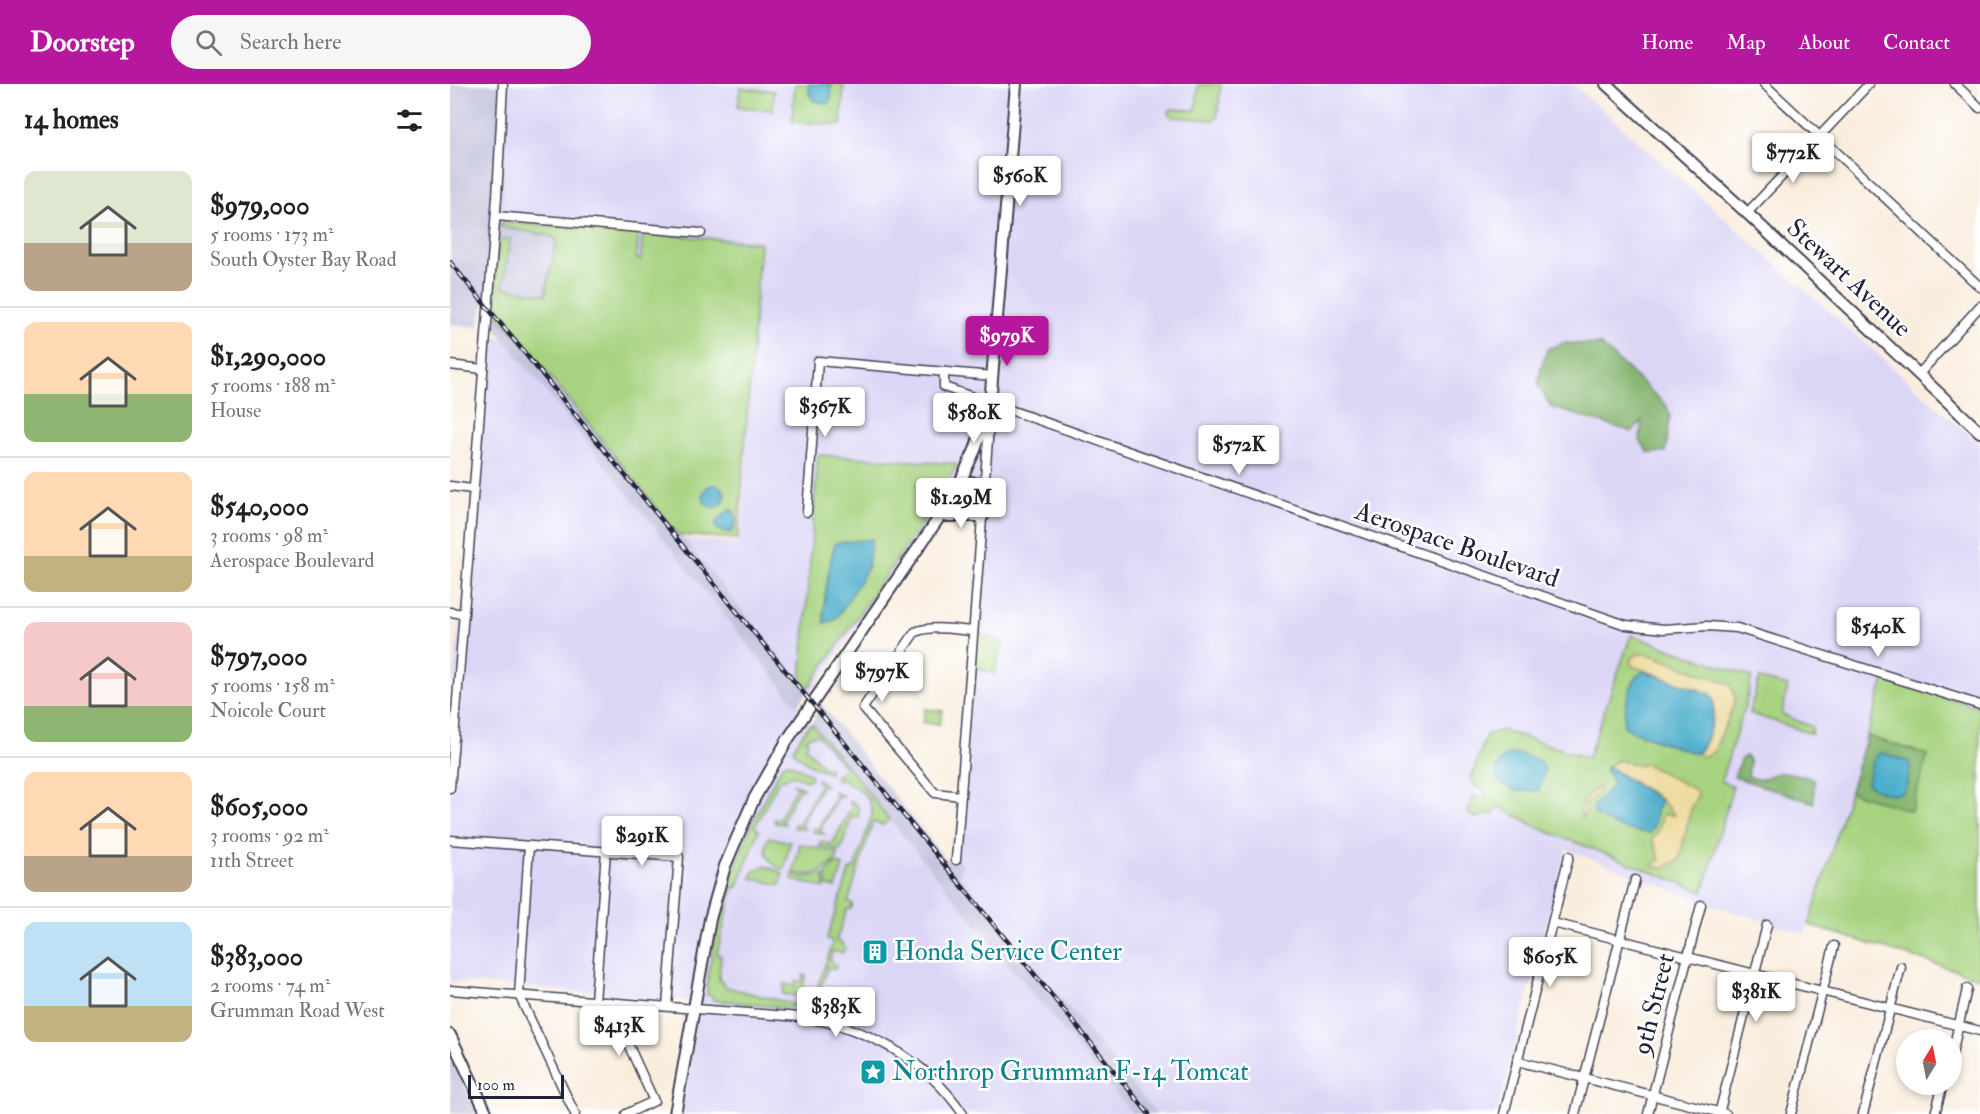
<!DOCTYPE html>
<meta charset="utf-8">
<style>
body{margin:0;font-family:"IM FELL Double Pica",serif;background:#f6f6f6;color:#202124;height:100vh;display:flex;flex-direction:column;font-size:22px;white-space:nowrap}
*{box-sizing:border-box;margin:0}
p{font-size:20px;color:#757577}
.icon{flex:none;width:33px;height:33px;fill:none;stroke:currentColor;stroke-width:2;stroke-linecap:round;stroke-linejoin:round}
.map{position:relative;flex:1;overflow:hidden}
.drawer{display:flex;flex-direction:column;background:#fff;width:450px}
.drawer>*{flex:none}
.needle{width:39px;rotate:10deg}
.fabs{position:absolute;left:1446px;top:945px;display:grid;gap:12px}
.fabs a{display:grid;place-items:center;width:66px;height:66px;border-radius:50%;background:#fff;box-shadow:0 3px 9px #0003;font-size:30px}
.scale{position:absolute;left:18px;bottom:15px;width:96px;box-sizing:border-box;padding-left:6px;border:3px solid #22223b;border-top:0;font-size:16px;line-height:21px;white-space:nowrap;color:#22223b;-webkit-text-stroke:4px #fff;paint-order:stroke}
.price{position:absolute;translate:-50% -51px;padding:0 14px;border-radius:6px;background:#fff;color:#222;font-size:20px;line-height:39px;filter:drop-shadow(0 2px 3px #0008)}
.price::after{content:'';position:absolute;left:50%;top:36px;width:18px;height:14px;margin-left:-9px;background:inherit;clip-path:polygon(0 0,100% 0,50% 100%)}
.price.current{background:#b5179e;color:#fff}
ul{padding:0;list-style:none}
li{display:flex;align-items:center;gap:18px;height:150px;padding:0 24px}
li+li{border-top:2px solid #e0e0e0}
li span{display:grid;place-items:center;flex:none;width:168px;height:120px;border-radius:12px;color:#555}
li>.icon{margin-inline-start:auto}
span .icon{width:72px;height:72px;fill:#fffc;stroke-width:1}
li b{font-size:26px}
h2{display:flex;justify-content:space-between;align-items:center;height:72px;padding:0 24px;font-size:26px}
header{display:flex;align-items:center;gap:36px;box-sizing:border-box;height:84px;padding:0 30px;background:#b5179e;color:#fff}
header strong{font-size:28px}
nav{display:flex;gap:33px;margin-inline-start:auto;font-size:21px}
.search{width:420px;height:54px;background:#f6f6f6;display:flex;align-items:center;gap:15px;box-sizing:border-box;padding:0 21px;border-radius:33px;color:#757577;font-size:22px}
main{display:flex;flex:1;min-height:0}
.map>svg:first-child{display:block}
.built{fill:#dcd6f6}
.industrial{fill:#c2c2dc}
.green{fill:#a7d380;stroke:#647a5e;stroke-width:1.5}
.forest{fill:#85b56e;stroke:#546c54;stroke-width:1.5}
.sand{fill:#eeda9e;stroke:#887e6c;stroke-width:1.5}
.water{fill:#4dafcc;stroke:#386884;stroke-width:1.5}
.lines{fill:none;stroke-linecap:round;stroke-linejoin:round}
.minor-casing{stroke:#424053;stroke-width:11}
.major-casing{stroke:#424053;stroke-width:14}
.minor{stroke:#fff;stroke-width:8}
.major{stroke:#fff;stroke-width:10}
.rail-casing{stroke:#22223b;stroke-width:4.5}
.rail{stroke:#fff;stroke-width:2;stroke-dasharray:7;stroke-linecap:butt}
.labels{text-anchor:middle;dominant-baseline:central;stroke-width:5;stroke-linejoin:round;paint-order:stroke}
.street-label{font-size:26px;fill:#22223b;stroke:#fff}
.culture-label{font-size:26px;fill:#0d838f;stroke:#fff;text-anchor:start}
</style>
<header>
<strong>Doorstep</strong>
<div class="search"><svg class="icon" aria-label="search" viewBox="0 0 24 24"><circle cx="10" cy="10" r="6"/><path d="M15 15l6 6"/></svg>Search here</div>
<nav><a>Home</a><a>Map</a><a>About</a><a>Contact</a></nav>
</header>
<main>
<section class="drawer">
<h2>14 homes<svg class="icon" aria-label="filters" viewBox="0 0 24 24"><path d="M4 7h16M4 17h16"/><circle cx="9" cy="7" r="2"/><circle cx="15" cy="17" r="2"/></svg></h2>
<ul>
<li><span style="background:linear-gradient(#dfe7d0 60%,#b9a48a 0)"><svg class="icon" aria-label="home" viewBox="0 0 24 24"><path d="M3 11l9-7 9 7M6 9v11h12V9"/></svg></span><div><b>$979,000</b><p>5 rooms · 173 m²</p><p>South Oyster Bay Road</p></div></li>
<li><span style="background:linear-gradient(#ffd9b3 60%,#8fb573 0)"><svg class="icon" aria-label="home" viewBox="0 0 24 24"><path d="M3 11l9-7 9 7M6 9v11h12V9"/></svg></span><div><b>$1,290,000</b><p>5 rooms · 188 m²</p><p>House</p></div></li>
<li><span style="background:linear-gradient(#ffd9b3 70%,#c2b280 0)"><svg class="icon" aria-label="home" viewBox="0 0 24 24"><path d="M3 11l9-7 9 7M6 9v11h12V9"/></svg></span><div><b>$540,000</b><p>3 rooms · 98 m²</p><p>Aerospace Boulevard</p></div></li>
<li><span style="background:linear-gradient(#f6c9c9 70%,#8fb573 0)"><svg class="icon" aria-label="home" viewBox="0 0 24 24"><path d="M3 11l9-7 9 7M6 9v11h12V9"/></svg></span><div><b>$797,000</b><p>5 rooms · 158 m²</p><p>Noicole Court</p></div></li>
<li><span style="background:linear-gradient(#ffd9b3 70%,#b9a48a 0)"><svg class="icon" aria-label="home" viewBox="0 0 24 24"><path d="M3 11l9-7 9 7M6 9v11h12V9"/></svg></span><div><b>$605,000</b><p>3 rooms · 92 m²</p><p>11th Street</p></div></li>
<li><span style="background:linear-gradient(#bfe0f5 70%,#c2b280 0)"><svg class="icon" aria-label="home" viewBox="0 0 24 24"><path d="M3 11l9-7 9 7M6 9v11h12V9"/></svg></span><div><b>$383,000</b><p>2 rooms · 74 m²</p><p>Grumman Road West</p></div></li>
</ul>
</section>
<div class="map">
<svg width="1530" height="1030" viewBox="0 0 1530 1030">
<rect width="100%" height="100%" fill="#fff"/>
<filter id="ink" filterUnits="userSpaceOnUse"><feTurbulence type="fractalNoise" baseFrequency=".0167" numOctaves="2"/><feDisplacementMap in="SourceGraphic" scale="12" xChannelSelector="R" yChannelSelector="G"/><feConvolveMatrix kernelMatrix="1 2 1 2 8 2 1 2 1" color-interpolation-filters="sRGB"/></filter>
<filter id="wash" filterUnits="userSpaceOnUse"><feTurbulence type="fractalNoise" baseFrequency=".008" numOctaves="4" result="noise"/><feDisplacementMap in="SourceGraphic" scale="24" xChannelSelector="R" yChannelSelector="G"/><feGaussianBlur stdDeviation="1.35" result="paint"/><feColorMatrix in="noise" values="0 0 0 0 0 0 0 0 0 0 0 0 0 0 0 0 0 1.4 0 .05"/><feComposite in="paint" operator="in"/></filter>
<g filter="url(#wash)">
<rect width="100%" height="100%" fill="#f9eddd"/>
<g class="built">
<polygon points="57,0 1123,0 1530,361 1530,624 1435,593 1355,850 1254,818 1116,765 1047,1030 707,1030 510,792 511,777 504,776 530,436 483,432 360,610 234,455 290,459 310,156 52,136"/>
<polygon points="39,252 55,255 361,639 682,1030 231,1030 249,918 0,897 0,630"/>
</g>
<g class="industrial">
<polygon points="0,0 57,0 52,136 310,156 289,455 231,451 358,607 347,622 42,240 44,228 35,217 28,243 0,240"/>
<polygon points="372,621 495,775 512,777 510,792 707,1030 682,1030 361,640"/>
<polygon points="0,970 28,1030 0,1030"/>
</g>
<g class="green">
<polygon points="345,0 394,0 391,41 342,38"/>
<polygon points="748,0 771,0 767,34 763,36 722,33 719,28 722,25 746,26"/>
<polygon points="290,4 324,7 323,26 288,23"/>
<polygon points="52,138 184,148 188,153 186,175 191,176 193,149 310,159 288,455 229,451 85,274 83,267 43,228 48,161 54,155 60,155 53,203 95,211 107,155 97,151 50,143"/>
<polygon points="368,371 507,380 489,415 359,603 351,597"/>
<polygon points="523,547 554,558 544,590 521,581"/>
<polygon points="1181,551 1302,593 1295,622 1271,697 1283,702 1253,808 1091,745 1048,722 1044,730 1034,731 1027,734 1017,730 1024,712 1033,715 1036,708 1024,701 1021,695 1036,651 1052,646 1138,674"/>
<polygon points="1435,593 1530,624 1530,894 1359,841"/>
<polygon points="1309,595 1338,602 1332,630 1362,643 1362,650 1299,629"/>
<polygon points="475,625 493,627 490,640 473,639"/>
<path d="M359,641H363L414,703L439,736L433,741L423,738L398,818L403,820L401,825H397L386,857L392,859L395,865L392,869L383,867L380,876L387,882L385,885L378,883L369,910L375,913L374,921L384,924L385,918L388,917L384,933L363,927L359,917L360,910L365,911L382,861L381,856H377L378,851L400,785L405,784L422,730C422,710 406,704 391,694L389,697L386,696V692L395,684L367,650L364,652L361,651L356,655L358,659L355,662L375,685L379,683V689L366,684L345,670L343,664Z"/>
<path d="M337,678L360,690V695L356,697C347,692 342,688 334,696L330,694L305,743L309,746L287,804H283L267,870L271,872L269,895L276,903L347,921L338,924L263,916L262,912L257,911C256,894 261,877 264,860C276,795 300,737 333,680Z"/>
<polygon points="368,695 377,702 372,701 351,742 355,745 344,744 344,740 348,741 370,700 367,697"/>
<polygon points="343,699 354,705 349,705 332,737 335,740 325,739 324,735 329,735 346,703"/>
<polygon points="383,706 394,713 388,712 370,746 374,750 363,748 363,744 368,745 386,711"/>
<path d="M401,717C408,720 410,725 408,733L402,732L391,765L387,766L369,762L371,757L382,761L402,722L399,719Z"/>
<path d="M319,753L340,758L334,786C319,781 311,766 319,753Z"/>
<path d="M350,760L387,769L388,773C376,789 363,793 343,789Z"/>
<polygon points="387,779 393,782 386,804 377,802 376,789"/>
<polygon points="315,782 333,789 330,801 301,794 304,787"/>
<polygon points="343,791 354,793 374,791 375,804 342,796"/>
<path d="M354,891L356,892C352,908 353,914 333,910L334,900L345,902L346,896L352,898Z"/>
</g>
<g class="forest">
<polygon points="1113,259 1151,261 1216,321 1220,331 1216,368 1199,369 1190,357 1192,337 1182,348 1101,323 1088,301 1091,284 1097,265"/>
<polygon points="1417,652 1478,671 1461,727 1400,708"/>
<path d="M1296,672L1300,678L1298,692C1313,699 1312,694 1325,690C1338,686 1352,692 1364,695V719L1284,693L1291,675Z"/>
</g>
<g class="sand">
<path d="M1187,570H1198L1280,600C1282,604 1285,609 1285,614C1284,627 1269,653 1264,668L1252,673L1247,669C1256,662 1262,641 1264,629C1265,624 1262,616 1261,610L1182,582L1180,577Z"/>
<path d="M1169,676L1191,682L1194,679L1244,705L1248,712L1242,721L1229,776L1212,784L1202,782L1210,775L1202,755L1208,748L1213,730L1224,731C1207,707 1180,698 1157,682Z"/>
<path d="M1148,703L1150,707L1136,720V727L1131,734C1128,718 1136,712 1148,703Z"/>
</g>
<g class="water">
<polygon points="359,0 377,0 382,3 381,13 378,20 363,16 359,10"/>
<circle cx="264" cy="412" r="11"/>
<path d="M281,425C288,431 286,440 282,448H273L266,444V438Z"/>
<path d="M422,455L417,485L389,531L383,537L374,539C373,511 378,486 385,459Z"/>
<path d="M1193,587L1261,610C1269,623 1258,660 1247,669L1233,666L1182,647L1174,642C1174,626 1178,597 1193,587Z"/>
<path d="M1433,669L1459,678C1461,684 1460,687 1458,693C1457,697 1457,704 1454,707C1446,715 1423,706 1417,699L1421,682L1428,670Z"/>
<path d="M1059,670C1072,670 1088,672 1095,685L1089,706C1068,709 1061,708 1045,693L1049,678Z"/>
<path d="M1157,682L1211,716L1206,728L1205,739L1200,749C1180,748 1160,742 1144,730V721L1162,702L1163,697L1156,687Z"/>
</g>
</g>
<g filter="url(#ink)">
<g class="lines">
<g class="minor-casing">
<g id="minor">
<polyline points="1314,0 1530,203"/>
<polyline points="1505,0 1530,24"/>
<polyline points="1297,129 1419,0"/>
<polyline points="46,132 251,149"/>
<polyline points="0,281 33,285"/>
<polyline points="494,288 494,303 1176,541 1214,545 1257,542 1287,544 1530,621"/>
<polyline points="1469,290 1530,222"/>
<polyline points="0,402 22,405"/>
<polyline points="357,428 368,277 543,292"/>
<polyline points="0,528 14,530"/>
<polyline points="0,704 47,113 53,0"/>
<path d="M511,712L485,709L413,624L465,548C483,541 505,546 523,547"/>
<polyline points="0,756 229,773 217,922"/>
<polyline points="79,762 69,911 125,1030"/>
<polyline points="506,776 540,329"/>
<polyline points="1103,839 1530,947"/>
<path d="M0,906L350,933C415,942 476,975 513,1030"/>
<polyline points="145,917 156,767"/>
<polyline points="159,918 204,1017 176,1030"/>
<polyline points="1502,970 1517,905"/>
<polyline points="1067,977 1276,1030"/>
<polyline points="1054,1030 1119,772"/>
<polyline points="1125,1030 1185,796"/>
<polyline points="1198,1030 1251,821"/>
<polyline points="1269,1030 1317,841"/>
<polyline points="1341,1030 1384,862"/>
<polyline points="1413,1030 1451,883"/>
<polyline points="1485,1030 1493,1000"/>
</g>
</g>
<g class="major-casing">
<g id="major">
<polyline points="1156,0 1297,129 1530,348"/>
<polyline points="510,400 522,398 535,403"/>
<polyline points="490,432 533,432"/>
<polyline points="0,951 37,1030"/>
<polyline points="225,1030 260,835 275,782 286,756 304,715 338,655 503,413 525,366 540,320 566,0"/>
</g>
</g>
<use href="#minor" class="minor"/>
<use href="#major" class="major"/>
<g class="rail-casing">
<polyline id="rail" points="0,178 699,1030"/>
</g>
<use href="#rail" class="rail"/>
</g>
</g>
<defs>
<g id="building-square" transform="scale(1.35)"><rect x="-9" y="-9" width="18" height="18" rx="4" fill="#0f9aa8" stroke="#fff"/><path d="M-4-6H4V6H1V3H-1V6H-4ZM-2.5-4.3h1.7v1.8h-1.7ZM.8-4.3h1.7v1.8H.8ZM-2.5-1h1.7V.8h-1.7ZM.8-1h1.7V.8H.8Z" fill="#fff"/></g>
<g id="sight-square" transform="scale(1.35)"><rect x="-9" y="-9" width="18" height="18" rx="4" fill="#0f9aa8" stroke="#fff"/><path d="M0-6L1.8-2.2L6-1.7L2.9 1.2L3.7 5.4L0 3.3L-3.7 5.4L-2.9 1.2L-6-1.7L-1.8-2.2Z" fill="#fff"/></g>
</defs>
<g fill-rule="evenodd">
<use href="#building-square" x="425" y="868"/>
<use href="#sight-square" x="423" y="988"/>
</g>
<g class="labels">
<g class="street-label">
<text transform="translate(1399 194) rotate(43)">Stewart Avenue</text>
<text transform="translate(1007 461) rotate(19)">Aerospace Boulevard</text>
<text transform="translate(1204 920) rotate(-76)">9th Street</text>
</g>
<g class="culture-label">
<text x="444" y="868">Honda Service Center</text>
<text x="442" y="988">Northrop Grumman F-14 Tomcat</text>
</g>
</g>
</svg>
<div class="fabs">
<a><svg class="needle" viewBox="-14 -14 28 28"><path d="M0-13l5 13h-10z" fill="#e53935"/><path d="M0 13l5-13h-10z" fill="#757577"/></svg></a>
</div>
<div class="scale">100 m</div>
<b class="price" style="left:1343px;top:100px">$772K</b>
<b class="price" style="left:570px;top:123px">$560K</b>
<b class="price current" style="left:557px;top:283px">$979K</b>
<b class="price" style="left:375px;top:354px">$367K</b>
<b class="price" style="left:524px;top:360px">$580K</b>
<b class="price" style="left:789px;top:392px">$572K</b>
<b class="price" style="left:511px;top:445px">$1.29M</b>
<b class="price" style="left:1428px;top:574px">$540K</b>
<b class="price" style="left:432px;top:619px">$797K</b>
<b class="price" style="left:192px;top:783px">$291K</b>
<b class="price" style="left:1100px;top:904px">$605K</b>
<b class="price" style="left:1306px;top:939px">$381K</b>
<b class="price" style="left:386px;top:954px">$383K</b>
<b class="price" style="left:169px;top:973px">$413K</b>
</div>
</main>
